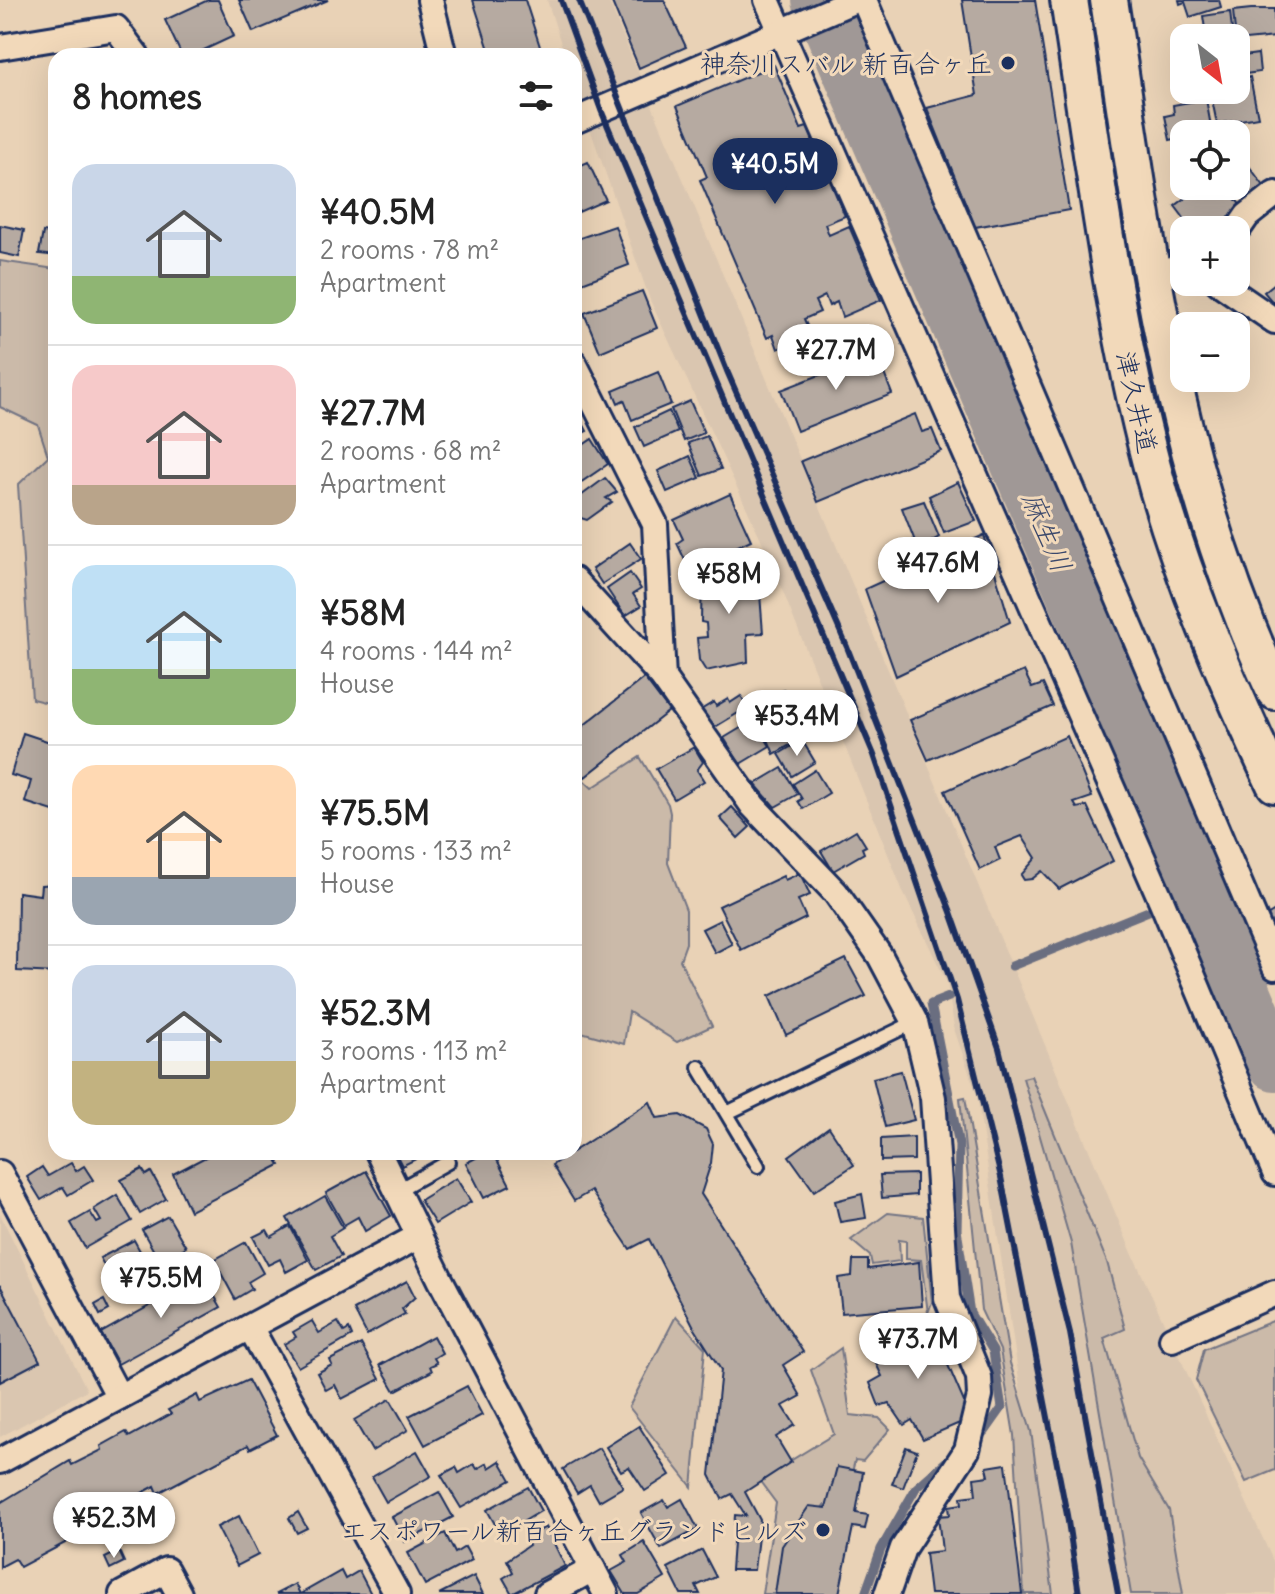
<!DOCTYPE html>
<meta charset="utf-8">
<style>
body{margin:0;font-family:Delius,"Klee One",sans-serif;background:#f6f6f6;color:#222;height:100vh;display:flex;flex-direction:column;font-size:30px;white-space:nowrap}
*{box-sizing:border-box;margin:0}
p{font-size:26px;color:#767676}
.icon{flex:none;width:44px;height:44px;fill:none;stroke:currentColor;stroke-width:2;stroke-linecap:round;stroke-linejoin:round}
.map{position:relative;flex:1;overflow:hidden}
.sheet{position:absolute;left:48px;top:48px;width:534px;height:1112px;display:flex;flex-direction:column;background:#fff;border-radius:24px;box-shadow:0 8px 32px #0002}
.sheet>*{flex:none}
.needle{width:52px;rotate:149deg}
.tools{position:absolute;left:1170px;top:24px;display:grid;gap:16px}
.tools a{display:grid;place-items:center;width:80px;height:80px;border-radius:16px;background:#fff;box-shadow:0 8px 32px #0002;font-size:40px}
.price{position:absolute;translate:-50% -68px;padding:0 18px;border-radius:28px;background:#fff;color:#222;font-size:26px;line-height:52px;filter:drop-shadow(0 2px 4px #0008)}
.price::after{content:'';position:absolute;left:50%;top:48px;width:24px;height:18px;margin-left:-12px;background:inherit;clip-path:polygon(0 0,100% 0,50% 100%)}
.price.current{background:#1b2f5e;color:#fff}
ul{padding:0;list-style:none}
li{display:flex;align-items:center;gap:24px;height:200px;padding:0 24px}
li+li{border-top:2px solid #e0e0e0}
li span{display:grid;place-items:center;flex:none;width:224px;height:160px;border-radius:24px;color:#555}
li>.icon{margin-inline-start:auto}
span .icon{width:96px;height:96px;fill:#fffc;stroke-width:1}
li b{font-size:34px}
h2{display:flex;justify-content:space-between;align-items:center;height:96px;padding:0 24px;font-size:34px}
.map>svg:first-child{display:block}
.built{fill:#dac6b0}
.green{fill:#cbbaa9;stroke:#737484;stroke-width:2}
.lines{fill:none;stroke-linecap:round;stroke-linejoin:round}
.stream{stroke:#6b6e80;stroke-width:9}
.river{stroke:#a09896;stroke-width:54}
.building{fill:#b6aaa1;stroke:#1b2f5e;stroke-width:2}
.service-casing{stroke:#1b2f5e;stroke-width:18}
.minor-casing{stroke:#1b2f5e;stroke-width:30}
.primary-casing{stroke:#1b2f5e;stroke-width:42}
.service{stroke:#f2d9ba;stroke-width:12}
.minor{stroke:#f2d9ba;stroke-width:24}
.primary{stroke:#f2d9ba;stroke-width:36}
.rail{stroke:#1b2f5e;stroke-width:6}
.poi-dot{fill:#1b2f5e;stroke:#f2d9ba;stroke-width:3}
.labels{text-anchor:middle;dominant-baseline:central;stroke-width:6;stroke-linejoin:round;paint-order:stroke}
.poi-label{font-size:26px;fill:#1b2f5e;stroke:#f2d9ba;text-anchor:end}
.street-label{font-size:26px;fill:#1b2f5e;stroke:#f2d9ba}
.water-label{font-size:28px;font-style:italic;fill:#3c496c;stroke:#f2d9ba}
</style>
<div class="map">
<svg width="1275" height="1594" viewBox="0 0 1275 1594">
<rect width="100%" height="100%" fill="#e9d2b6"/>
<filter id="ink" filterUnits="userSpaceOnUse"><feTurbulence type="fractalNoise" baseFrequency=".0125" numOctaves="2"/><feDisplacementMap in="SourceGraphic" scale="16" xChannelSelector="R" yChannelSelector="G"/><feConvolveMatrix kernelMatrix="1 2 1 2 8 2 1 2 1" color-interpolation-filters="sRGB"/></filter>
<g filter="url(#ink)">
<g class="built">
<polygon points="547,0 608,0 1132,1253 1275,1565 1275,1594 1033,1594 1020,1386 977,1095 955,1032 947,983 904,894 767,552 650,300 574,83 574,56 565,56"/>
<polygon points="0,1214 87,1390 0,1437"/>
</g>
<g class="green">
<polygon points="0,261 56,269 56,705 32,699 18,485 48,456 38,425 0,407"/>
<polygon points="640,757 668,804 670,813 668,863 686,910 686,943 680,960 712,1026 677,1042 629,1012 624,1044 574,1030 574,771 592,788"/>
<polygon points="1031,1076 1107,1262 1125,1329 1104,1338 1138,1458 1169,1510 1183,1594 1131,1594 1071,1243 1023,1078"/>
<polygon points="965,1097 1010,1363 1031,1431 1053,1594 1024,1594 1014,1435 1000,1350 981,1310 960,1098"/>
<polygon points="888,1213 923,1217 932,1302 928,1313 921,1260 906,1259 906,1241 899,1240 900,1261 872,1265 870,1256 851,1240"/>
<polygon points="676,1316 705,1348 692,1487 629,1407"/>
<polygon points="1275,1320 1275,1470 1246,1482 1196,1380 1204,1349"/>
<polygon points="841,1348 850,1415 879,1418 890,1429 863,1461 855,1460 844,1506 824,1505 787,1560 782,1594 762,1594 776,1503 759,1480 834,1434 811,1370"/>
</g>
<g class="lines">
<g class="stream">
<polyline points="1012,966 1198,891"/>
<polyline points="949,997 931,1004 959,1145 957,1230 970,1313 993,1351 1002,1408 985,1432"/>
<polyline points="865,1594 881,1549 916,1488 951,1457"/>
</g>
<polyline class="river" points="819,0 1275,1064"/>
</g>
<g class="building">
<polygon points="208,0 218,0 234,36 191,56 182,56 165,20"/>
<polygon points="239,0 328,0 253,32"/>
<polygon points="473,0 525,0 543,56 491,56"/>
<polygon points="611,0 664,0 686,47 639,68"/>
<polygon points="962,0 1035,0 1069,210 975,227 927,108 977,95"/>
<polygon points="1179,0 1219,0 1221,7 1190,17 1185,2 1180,4"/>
<polygon points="1251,9 1274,9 1275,37 1236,41 1233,11"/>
<polygon points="1230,12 1233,38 1201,38 1200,30 1205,29 1203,16"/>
<polygon points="1258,54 1260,72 1245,74 1243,56"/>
<polygon points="774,65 801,129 807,127 845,216 825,224 829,235 849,226 881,300 842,317 837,302 829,306 825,296 815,301 820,312 804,319 811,335 778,349 773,335 767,338 700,180 707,177 677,106"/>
<polygon points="1250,77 1258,117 1217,124 1210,90 1236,90 1236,80"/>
<polygon points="1206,99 1212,132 1184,134 1184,137 1170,140 1165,116 1174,114 1173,105"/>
<polygon points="1240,154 1264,186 1246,199 1236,186 1236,157"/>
<polygon points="588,162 606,200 574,214 574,168"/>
<polygon points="1209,186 1225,186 1243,208 1217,230 1193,230 1175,206 1195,191 1198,195"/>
<polygon points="0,225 24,230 19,257 0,253"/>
<polygon points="615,226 629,265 574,286 574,240"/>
<polygon points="43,232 56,234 56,256 39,254"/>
<polygon points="1275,283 1275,305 1264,292"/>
<polygon points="642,291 657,328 600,352 584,313"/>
<polygon points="876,353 892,394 797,431 781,390"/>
<polygon points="658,372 671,404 632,420 624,400 618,403 613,391"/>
<polygon points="690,401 704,433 684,441 671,409"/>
<polygon points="574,406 587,431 574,437"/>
<polygon points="669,411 678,432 644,447 635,427"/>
<polygon points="915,414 922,432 932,429 941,451 818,502 801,461"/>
<polygon points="707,436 721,469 702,476 688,443"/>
<polygon points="592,439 608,464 574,487 574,451"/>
<polygon points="690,456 700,478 667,492 658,471"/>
<polygon points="605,478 617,492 606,498 612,502 587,520 574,516 574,501"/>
<polygon points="958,482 976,521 944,533 929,496"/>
<polygon points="730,494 751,540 689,569 677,543 683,539 674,520"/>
<polygon points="924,501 939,537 918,549 902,508"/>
<polygon points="984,535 1010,622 896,676 865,589"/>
<polygon points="630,543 641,559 602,584 592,569"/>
<polygon points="758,568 763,633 747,634 748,662 706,671 699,660 697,638 707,637 706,623 701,622 702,571"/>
<polygon points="630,573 641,589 633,594 641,606 625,616 607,589"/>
<polygon points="1024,671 1032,688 1043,684 1053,706 928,760 910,720"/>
<polygon points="644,678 669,711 585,777 574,764 574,733"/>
<polygon points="784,690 795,709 765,727 753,709"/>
<polygon points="741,696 748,707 710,730 699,711 714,702 716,706 728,699 730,703"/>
<polygon points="791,714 804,737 774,754 764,730"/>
<polygon points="754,720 770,746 740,764 724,738"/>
<polygon points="23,733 56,744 56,812 25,802 31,781 11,775"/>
<polygon points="1067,736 1092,797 1074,803 1077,808 1087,806 1113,861 1059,889 1042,871 1032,879 1024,880 1021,875 1036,858 1022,836 995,847 1000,860 980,870 945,791"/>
<polygon points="802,740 815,762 792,776 779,754"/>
<polygon points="694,747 703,762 697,770 704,781 674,799 656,769"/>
<polygon points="782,768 798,794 775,807 755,784"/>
<polygon points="815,770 829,793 803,809 798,801 802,799 793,784"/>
<polygon points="732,807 750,827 738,838 720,818"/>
<polygon points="856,830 866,846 862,848 864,853 833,871 821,851"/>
<polygon points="800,873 810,895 798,900 806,918 741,950 719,906 783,876 785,880"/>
<polygon points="56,884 56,973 17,971 18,892 40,895 41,885"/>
<polygon points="1275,911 1275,942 1262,919"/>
<polygon points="720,920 732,944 715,953 702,929"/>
<polygon points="846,959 866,996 786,1035 769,996"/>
<polygon points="901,1071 914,1120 885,1127 873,1078"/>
<polygon points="650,1102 657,1118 680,1115 706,1129 713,1144 711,1163 701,1194 803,1352 783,1365 801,1396 783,1406 795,1425 776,1437 791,1462 745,1492 760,1520 754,1570 731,1570 735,1515 746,1516 732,1494 722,1499 710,1475 721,1370 695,1329 649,1239 630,1249 591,1191 574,1201 552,1165"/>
<polygon points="829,1127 854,1165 814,1191 789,1156"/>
<polygon points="914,1137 914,1160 881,1161 881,1139"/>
<polygon points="215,1152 273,1152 280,1165 190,1211 173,1174"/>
<polygon points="395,1152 428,1152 428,1153 402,1166"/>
<polygon points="487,1152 493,1152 510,1185 484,1198 466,1163"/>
<polygon points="71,1163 76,1171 84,1166 93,1180 68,1195 63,1187 41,1200 27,1177 42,1167 48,1176"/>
<polygon points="142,1169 146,1175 151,1172 166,1199 140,1214 121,1180"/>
<polygon points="366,1171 391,1216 365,1231 358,1217 344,1225 326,1193"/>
<polygon points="916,1174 916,1195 882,1198 880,1175"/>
<polygon points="456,1178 471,1202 435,1224 420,1200"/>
<polygon points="862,1194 866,1218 840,1222 835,1201"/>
<polygon points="117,1195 132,1221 85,1248 71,1223 90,1212 97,1223 101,1221 94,1209"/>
<polygon points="325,1196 343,1228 330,1236 341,1256 316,1270 287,1218"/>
<polygon points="168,1216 186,1247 160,1262 142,1230"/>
<polygon points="290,1226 308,1260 286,1272 280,1259 268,1265 253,1237 267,1230 271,1237"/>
<polygon points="134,1240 151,1271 117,1289 100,1258"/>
<polygon points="246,1242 263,1273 248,1282 252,1289 235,1299 214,1260"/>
<polygon points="853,1260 868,1260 868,1269 919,1262 922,1306 842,1313 838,1278 852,1276"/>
<polygon points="203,1276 221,1307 118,1364 101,1333"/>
<polygon points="407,1281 415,1297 402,1309 405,1314 367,1335 354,1310"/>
<polygon points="0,1285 40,1361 0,1382"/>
<polygon points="104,1300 109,1310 100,1315 95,1305"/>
<polygon points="312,1321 319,1333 338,1322 344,1332 349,1329 352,1336 298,1367 284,1344 296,1337 293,1332"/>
<polygon points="929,1321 967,1409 962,1422 923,1439 912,1420 904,1425 889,1403 879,1406 870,1383 882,1376 868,1347"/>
<polygon points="433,1336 442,1353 434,1358 437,1363 430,1366 432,1371 395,1391 380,1365"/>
<polygon points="361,1344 380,1379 342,1399 335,1385 326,1390 317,1373 332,1365 330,1360"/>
<polygon points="248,1380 277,1435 250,1449 248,1445 158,1493 155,1486 79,1527 82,1534 20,1567 15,1559 0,1567 0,1503 70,1461 72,1465 102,1450 101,1446 126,1432 129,1437 171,1414 168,1410 197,1395 200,1402"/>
<polygon points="467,1386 482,1415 425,1445 409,1416"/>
<polygon points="390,1399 408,1430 372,1451 354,1420"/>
<polygon points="639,1426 670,1475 645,1491 629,1467 621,1471 606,1447"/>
<polygon points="906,1447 917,1451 903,1488 892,1484"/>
<polygon points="599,1448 623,1487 599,1501 590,1485 577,1493 563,1469"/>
<polygon points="417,1451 431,1476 386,1502 372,1477"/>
<polygon points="500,1461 511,1480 461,1508 441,1475 456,1467 459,1473 474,1464 477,1469 487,1463 489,1468"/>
<polygon points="1006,1464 1022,1594 930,1594 925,1553 942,1551 938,1516 950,1515 949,1506 962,1504 961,1497 976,1495 974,1478 989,1476 987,1467"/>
<polygon points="837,1467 863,1472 856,1513 868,1515 865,1529 853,1527 839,1594 775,1594 782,1546 809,1506 826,1508"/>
<polygon points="528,1487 541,1511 501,1535 487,1510"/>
<polygon points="439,1492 453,1517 405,1542 392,1517"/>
<polygon points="682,1499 698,1529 661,1549 641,1513 664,1500 668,1507"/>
<polygon points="298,1512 307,1528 297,1533 289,1518"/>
<polygon points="239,1516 258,1555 237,1566 217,1527"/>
<polygon points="546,1527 565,1566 512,1594 503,1578 513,1572 507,1560 529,1545 525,1538"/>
<polygon points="445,1533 455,1553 465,1547 472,1560 425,1585 408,1553"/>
<polygon points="644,1542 665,1578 638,1594 625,1594 611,1571 627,1562 623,1555"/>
<polygon points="702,1550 716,1577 696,1586 700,1594 681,1594 668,1568"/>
<polygon points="119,1551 124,1562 110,1569 105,1558"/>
<polygon points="341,1571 345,1579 359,1571 371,1594 276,1594 295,1584 300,1594"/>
<polygon points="474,1576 483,1594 439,1594"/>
</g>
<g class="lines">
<g class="service-casing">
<g id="service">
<polyline points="699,1067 758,1166"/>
<polyline points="727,1113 915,1022"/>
<polyline points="398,1190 448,1162"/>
</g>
</g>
<g class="minor-casing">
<g id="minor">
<polyline points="430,0 444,56"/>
<polyline points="767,0 1162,902 1275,1173"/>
<polyline points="864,0 1275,967"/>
<polyline points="0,47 116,28 137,56"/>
<polyline points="574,121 855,0"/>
<polyline points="1236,232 1247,216 1275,194"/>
<polyline points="1151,271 1184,268"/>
<polyline points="1218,282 1275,321"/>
<polyline points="574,363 655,524 663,678"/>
<polyline points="574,580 663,678 753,806 836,893 880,956 915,1022 933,1098 947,1298 979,1377 980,1396 967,1450 903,1548 887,1594"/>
<polyline points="378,1152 441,1281 606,1594"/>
<polyline points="0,1173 119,1397"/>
<polyline points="250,1327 397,1594"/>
<polyline points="1172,1339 1275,1293"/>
<polyline points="0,1461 419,1236"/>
<polyline points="122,1594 166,1570 179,1594"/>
<polyline points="547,1594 593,1569"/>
</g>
</g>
<g class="primary-casing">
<g id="primary">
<path d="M1069,0C1093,156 1112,314 1152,467C1181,577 1227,681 1275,784"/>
<path d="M1109,0C1146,241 1171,467 1275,691"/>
</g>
</g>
<use href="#service" class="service"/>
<use href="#minor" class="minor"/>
<use href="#primary" class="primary"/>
<g class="rail">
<polyline points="561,0 601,110 874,755 957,1000 1001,1177 1067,1515 1079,1594"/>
<polyline points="579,0 727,371 847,647 951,912 999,1048 1070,1333 1118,1594"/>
</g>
</g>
</g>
<g class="poi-dot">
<circle cx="1008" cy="63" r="8"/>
<circle cx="823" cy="1530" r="8"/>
</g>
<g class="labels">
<g class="poi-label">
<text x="992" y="63">神奈川スバル 新百合ヶ丘</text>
<text x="807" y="1530">エスポワール新百合ヶ丘グランドヒルズ</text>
</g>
<g class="street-label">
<text transform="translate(1137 402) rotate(77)">津久井道</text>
</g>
<g class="water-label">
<text transform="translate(1047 532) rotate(67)">麻生川</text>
</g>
</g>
</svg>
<div class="tools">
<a><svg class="needle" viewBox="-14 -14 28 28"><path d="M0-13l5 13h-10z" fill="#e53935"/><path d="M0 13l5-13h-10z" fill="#767676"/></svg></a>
<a><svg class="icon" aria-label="locate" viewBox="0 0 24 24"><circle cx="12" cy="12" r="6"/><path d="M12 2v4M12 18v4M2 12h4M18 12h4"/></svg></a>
<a>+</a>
<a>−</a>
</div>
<b class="price current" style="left:775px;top:206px">¥40.5M</b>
<b class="price" style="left:836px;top:392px">¥27.7M</b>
<b class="price" style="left:938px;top:605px">¥47.6M</b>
<b class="price" style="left:729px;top:616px">¥58M</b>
<b class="price" style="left:797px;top:758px">¥53.4M</b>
<b class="price" style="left:161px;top:1320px">¥75.5M</b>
<b class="price" style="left:918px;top:1381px">¥73.7M</b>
<b class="price" style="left:114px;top:1560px">¥52.3M</b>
<section class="sheet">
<h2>8 homes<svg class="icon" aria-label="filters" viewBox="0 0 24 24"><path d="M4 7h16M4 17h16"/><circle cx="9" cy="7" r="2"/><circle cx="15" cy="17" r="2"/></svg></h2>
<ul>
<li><span style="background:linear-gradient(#c9d6e8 70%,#8fb573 0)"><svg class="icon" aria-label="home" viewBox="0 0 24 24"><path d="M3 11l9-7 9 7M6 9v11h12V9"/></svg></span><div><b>¥40.5M</b><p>2 rooms · 78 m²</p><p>Apartment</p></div></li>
<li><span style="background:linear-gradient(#f6c9c9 75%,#b9a48a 0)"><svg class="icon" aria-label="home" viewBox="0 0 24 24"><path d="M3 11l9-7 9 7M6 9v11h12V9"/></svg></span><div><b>¥27.7M</b><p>2 rooms · 68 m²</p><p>Apartment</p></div></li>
<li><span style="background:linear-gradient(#bfe0f5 65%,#8fb573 0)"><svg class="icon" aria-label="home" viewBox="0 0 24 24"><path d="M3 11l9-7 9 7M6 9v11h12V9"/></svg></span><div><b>¥58M</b><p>4 rooms · 144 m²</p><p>House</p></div></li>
<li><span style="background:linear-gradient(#ffd9b3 70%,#9aa5b1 0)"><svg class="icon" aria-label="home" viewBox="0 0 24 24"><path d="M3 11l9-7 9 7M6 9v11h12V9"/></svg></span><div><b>¥75.5M</b><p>5 rooms · 133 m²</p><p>House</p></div></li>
<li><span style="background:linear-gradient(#c9d6e8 60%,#c2b280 0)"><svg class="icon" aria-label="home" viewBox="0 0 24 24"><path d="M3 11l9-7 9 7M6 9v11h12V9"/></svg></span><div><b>¥52.3M</b><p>3 rooms · 113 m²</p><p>Apartment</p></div></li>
</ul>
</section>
</div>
